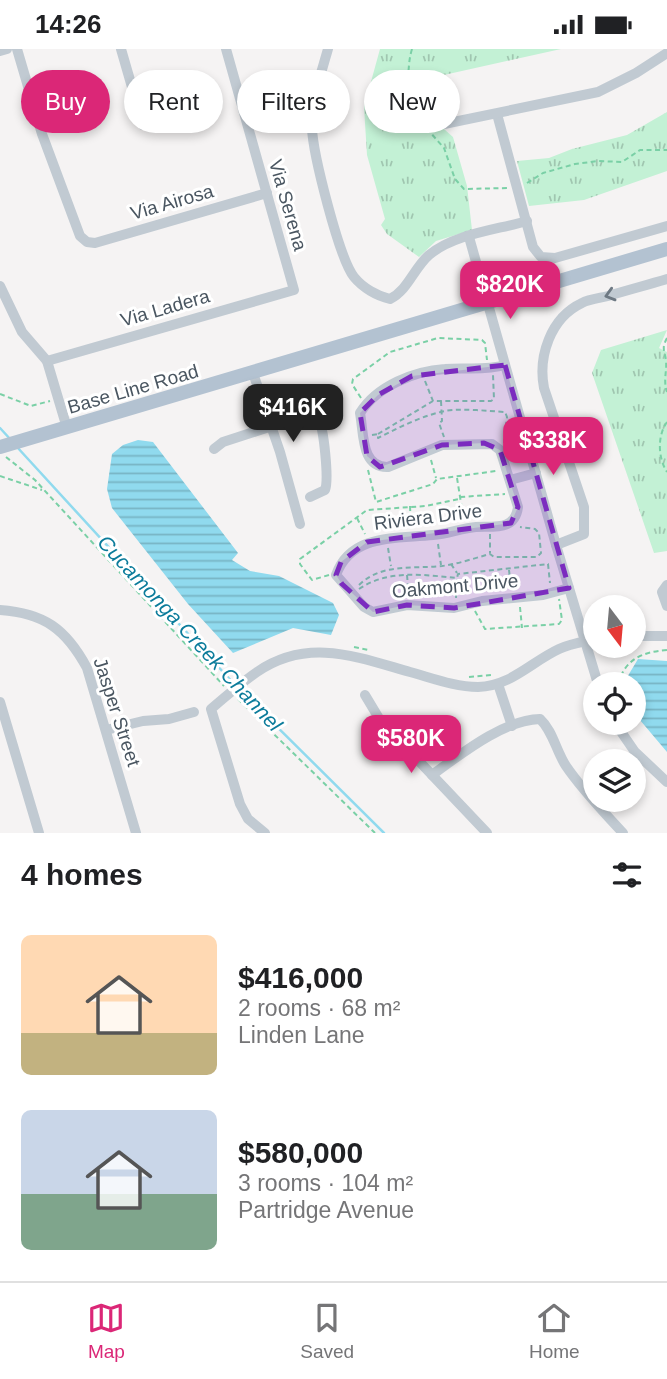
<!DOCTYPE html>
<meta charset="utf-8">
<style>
body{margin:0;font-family:Arial,sans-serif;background:#f2f2f2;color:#202124;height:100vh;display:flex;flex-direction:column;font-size:26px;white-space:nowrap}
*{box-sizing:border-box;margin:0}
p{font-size:23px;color:#757577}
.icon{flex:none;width:38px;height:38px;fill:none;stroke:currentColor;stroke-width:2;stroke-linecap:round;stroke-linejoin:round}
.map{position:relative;height:784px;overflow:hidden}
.panel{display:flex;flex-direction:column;background:#fff;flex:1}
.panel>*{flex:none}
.guide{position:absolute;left:21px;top:21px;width:626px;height:63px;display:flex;gap:14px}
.needle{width:46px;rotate:164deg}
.fabs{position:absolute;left:583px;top:546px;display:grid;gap:14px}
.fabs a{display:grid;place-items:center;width:63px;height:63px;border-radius:50%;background:#fff;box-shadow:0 4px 10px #0003;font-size:35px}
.price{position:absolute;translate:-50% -60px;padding:0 16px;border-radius:14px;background:#db2777;color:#fff;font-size:23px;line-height:46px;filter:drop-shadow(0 2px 4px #0008)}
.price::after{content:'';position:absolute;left:50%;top:42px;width:21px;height:16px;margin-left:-10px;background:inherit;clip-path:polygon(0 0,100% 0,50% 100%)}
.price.selected{background:#222;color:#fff}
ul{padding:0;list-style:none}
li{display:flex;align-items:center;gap:21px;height:175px;padding:0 21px}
li span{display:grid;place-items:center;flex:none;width:196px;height:140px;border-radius:10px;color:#555}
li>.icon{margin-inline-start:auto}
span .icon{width:84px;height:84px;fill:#fffc;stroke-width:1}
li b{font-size:30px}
h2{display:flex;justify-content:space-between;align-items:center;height:84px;padding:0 21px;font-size:30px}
.tag{padding:0 24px;border-radius:32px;background:#fff;box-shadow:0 4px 10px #0003;font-size:24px;line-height:63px}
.tag.selected{background:#db2777;color:#fff}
.status{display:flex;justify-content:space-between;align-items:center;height:49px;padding:0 35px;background:#fff;direction:ltr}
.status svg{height:19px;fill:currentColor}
.tab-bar{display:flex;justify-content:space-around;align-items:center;height:98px;border-top:2px solid #e0e0e0;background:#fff;font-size:19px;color:#757577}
.tab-bar a{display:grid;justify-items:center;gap:4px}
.tab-bar .selected{color:#db2777}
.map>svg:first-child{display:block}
.grass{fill:url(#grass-tufts)}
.water{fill:url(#water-rules)}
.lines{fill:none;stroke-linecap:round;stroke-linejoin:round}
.stream{stroke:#90daee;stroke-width:2.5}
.path{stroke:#7ad0a6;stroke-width:2;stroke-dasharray:5 3.5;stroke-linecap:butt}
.minor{stroke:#c1cad2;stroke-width:10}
.major{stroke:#b3c2d1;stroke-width:14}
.oneway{stroke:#6e7983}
.marked{fill:#7b2cbf;fill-opacity:0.2;stroke:#7b2cbf;stroke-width:5;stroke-dasharray:14 9;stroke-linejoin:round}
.labels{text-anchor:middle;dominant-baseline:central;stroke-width:6;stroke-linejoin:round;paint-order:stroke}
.street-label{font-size:19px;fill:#4a5661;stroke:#fff}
.water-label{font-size:21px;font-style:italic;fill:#0c7c9b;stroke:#fff}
</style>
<div class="status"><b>14:26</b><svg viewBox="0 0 49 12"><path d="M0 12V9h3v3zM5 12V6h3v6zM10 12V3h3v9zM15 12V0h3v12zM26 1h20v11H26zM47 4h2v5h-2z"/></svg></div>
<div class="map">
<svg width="667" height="784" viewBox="0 0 667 784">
<defs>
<pattern id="grass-tufts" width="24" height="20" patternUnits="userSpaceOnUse" patternTransform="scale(1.75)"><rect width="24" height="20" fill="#c3f1d5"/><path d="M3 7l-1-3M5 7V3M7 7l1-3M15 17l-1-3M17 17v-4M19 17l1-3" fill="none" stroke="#a0c6b0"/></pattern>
<pattern id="water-rules" width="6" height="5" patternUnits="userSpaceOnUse" patternTransform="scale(1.75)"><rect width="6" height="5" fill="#90daee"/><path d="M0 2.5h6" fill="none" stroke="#78b4c4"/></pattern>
</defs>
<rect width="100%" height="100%" fill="#f5f3f3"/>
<g class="grass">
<polygon points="380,0 561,0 426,30 436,73 453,88 467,137 472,181 436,192 419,208 387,185 381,176 385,170 367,106 364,58"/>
<polygon points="667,63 667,122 584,151 529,157 517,112 549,109 572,100 627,86"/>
<polygon points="667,281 659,299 667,303 667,502 654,504 592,324 601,301"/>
</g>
<g class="water">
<polygon points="138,391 153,393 238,504 232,511 250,522 279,527 333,554 339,566 331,586 293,579 233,604 188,555 112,459 107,440 112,405 123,396"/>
<polygon points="638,610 667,612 667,703 634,664 634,635 623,635"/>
</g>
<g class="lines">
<g class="stream">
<polyline points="0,379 11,391"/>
<polyline points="17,398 235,636"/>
<polyline points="240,641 384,784"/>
</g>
<g class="path">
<path d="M412,0C409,10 409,17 408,28C407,33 403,39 403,44C402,65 419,74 437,76"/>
<polyline points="421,73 444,99 455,130 464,140 508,139"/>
<polyline points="527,134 543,124 575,115 598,112 622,113 640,101 667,101"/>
<path d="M667,289C661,300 665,302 666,312C667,323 663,331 667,343"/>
<polyline points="425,332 433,352"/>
<polyline points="0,345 31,357 50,352"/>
<polyline points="361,349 352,335 353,330 390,303 438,289 482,291 485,294 487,311"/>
<polyline points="441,352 442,372 439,374 444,388"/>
<path d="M667,373C657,387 658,409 667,423"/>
<polyline points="378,385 433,352 491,352 494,350 493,326"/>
<path d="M372,386L378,385V389C400,378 421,367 445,362C461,359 488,362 505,363L507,368L504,394"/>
<polyline points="6,408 35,431 224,637"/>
<polyline points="431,411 436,429"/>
<polyline points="368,421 376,453 433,435 437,430 496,422"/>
<polyline points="0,427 42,441"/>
<polyline points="457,429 462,460 466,471"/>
<polyline points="410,457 411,479"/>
<polyline points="357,469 365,485"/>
<polyline points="490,485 490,504"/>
<polyline points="438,495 441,516"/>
<polyline points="388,499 391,517"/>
<polyline points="451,515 457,524"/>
<polyline points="509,521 511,539"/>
<polyline points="329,526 312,531 300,515 300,510 367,461 426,457 459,450 460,448 505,445"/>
<polyline points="407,526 409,548"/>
<path d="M359,536C382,514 412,520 442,517C458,515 475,509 490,505L494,508H537L541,504L539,484L535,480L520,478"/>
<path d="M359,540C388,520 425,526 457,529L458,525L548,515L550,534"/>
<polyline points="612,548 616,558"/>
<polyline points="456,549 457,530"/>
<polyline points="520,558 522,579"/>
<polyline points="475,562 485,580 559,575 562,571 559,550"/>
<polyline points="354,598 369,601"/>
<polyline points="469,628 492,626"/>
<path d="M618,635C625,610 642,603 667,601"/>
<polyline points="238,650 375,784"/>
</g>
<g class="minor">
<polyline points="17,0 42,85 80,187 87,193 95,194 267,144"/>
<polyline points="121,0 143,76"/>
<path d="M328,0C321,25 311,53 312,79C313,105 339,209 354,228C363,239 377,247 390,250C408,241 414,219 429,206C454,185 496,181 527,172"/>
<polyline points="0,2 7,0"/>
<polyline points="497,65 533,198 541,208 555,209 667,177"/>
<polyline points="444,75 598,43 636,24 667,4"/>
<polyline points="469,188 556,496 598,635"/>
<polyline points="0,237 22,283 47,312 67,379"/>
<polyline points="47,312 294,241 226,0"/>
<path d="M505,316C484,322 466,318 445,320C414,322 377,337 360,364C364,385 361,419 388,418L442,396L492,395L500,401L502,407L518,458C515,482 494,477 476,478C462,479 448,485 433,486C397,490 351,484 336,526L364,558L373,563L407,556L454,559L482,552L543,546L569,539"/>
<polyline points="253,324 280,403 300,475"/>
<path d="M214,400L223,393L306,366L318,369C324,378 329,431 325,441L310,448"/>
<polyline points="510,431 536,424"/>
<path d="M556,496L584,485V458L544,339C538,308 550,269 582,254C589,250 600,249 608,247C628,241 647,236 667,230"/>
<polyline points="667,536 662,543 667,557"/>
<path d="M0,561C44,564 66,580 87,619L136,784"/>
<polyline points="634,587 667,587"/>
<polyline points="498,635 512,677"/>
<polyline points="365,646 380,671 487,784"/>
<polyline points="0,653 39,784"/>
<polyline points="615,674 635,703 667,733"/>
<polyline points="106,681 143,672 169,670 194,663"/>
<path d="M432,726C461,705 503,671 540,670C553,682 556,702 566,717C583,742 603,762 623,784"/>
<path d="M265,784L248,770L240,755L211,660C226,647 241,634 257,623C308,588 357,608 410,623C432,629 455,638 478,638C511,637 531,613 559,600C570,595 583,593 595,590"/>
</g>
<polyline class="major" points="0,398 667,200"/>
</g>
<defs><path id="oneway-chevron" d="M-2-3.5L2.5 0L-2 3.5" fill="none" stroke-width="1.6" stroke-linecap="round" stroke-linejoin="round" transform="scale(1.75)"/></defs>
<use class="oneway" href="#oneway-chevron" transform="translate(610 246) rotate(164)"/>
<path class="marked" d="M505,316L569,539L454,559L407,556L373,563L342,535L336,526L341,513L367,493L511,474L518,458L500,401L484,394L442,396L380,418L367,407L360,364L378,346L412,327Z"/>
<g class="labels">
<g class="street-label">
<text transform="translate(172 153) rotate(-16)">Via Airosa</text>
<text transform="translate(288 156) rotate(74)">Via Serena</text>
<text transform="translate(165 259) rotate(-16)">Via Ladera</text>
<text transform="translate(133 340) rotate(-16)">Base Line Road</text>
<text transform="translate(428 468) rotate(-7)">Riviera Drive</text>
<text transform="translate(455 537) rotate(-5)">Oakmont Drive</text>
<text transform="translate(117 663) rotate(72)">Jasper Street</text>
</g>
<g class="water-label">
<text transform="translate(190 584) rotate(47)">Cucamonga Creek Channel</text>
</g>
</g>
</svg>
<div class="fabs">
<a><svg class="needle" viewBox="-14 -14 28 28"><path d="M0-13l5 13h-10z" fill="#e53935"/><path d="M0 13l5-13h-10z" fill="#757577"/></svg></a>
<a><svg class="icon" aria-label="locate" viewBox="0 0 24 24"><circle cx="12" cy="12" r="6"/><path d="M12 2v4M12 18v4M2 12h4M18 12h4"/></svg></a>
<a><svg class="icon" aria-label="layers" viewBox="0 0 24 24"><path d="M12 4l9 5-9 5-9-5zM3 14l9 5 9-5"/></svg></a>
</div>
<b class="price" style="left:510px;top:272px">$820K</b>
<b class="price selected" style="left:293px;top:395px">$416K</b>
<b class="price" style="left:553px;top:428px">$338K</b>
<b class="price" style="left:411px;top:726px">$580K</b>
<div class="guide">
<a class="tag selected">Buy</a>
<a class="tag">Rent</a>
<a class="tag">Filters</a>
<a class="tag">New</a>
</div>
</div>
<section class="panel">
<h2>4 homes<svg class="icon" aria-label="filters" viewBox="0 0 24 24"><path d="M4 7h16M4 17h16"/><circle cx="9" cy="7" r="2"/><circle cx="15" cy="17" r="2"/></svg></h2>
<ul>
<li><span style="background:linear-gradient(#ffd9b3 70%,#c2b280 0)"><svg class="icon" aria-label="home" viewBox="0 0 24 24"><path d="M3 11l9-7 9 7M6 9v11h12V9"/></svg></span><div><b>$416,000</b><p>2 rooms · 68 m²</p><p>Linden Lane</p></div></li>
<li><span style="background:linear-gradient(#c9d6e8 60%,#7fa58c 0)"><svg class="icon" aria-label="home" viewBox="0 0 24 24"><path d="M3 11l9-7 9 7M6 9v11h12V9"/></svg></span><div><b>$580,000</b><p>3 rooms · 104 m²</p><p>Partridge Avenue</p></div></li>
</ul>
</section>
<nav class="tab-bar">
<a class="selected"><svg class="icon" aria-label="map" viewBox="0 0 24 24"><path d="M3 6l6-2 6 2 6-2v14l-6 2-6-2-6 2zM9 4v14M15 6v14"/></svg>Map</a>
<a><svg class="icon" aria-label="saved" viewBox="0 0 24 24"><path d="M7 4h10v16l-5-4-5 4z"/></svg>Saved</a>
<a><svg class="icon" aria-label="home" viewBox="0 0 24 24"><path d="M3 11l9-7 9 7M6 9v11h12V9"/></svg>Home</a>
</nav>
